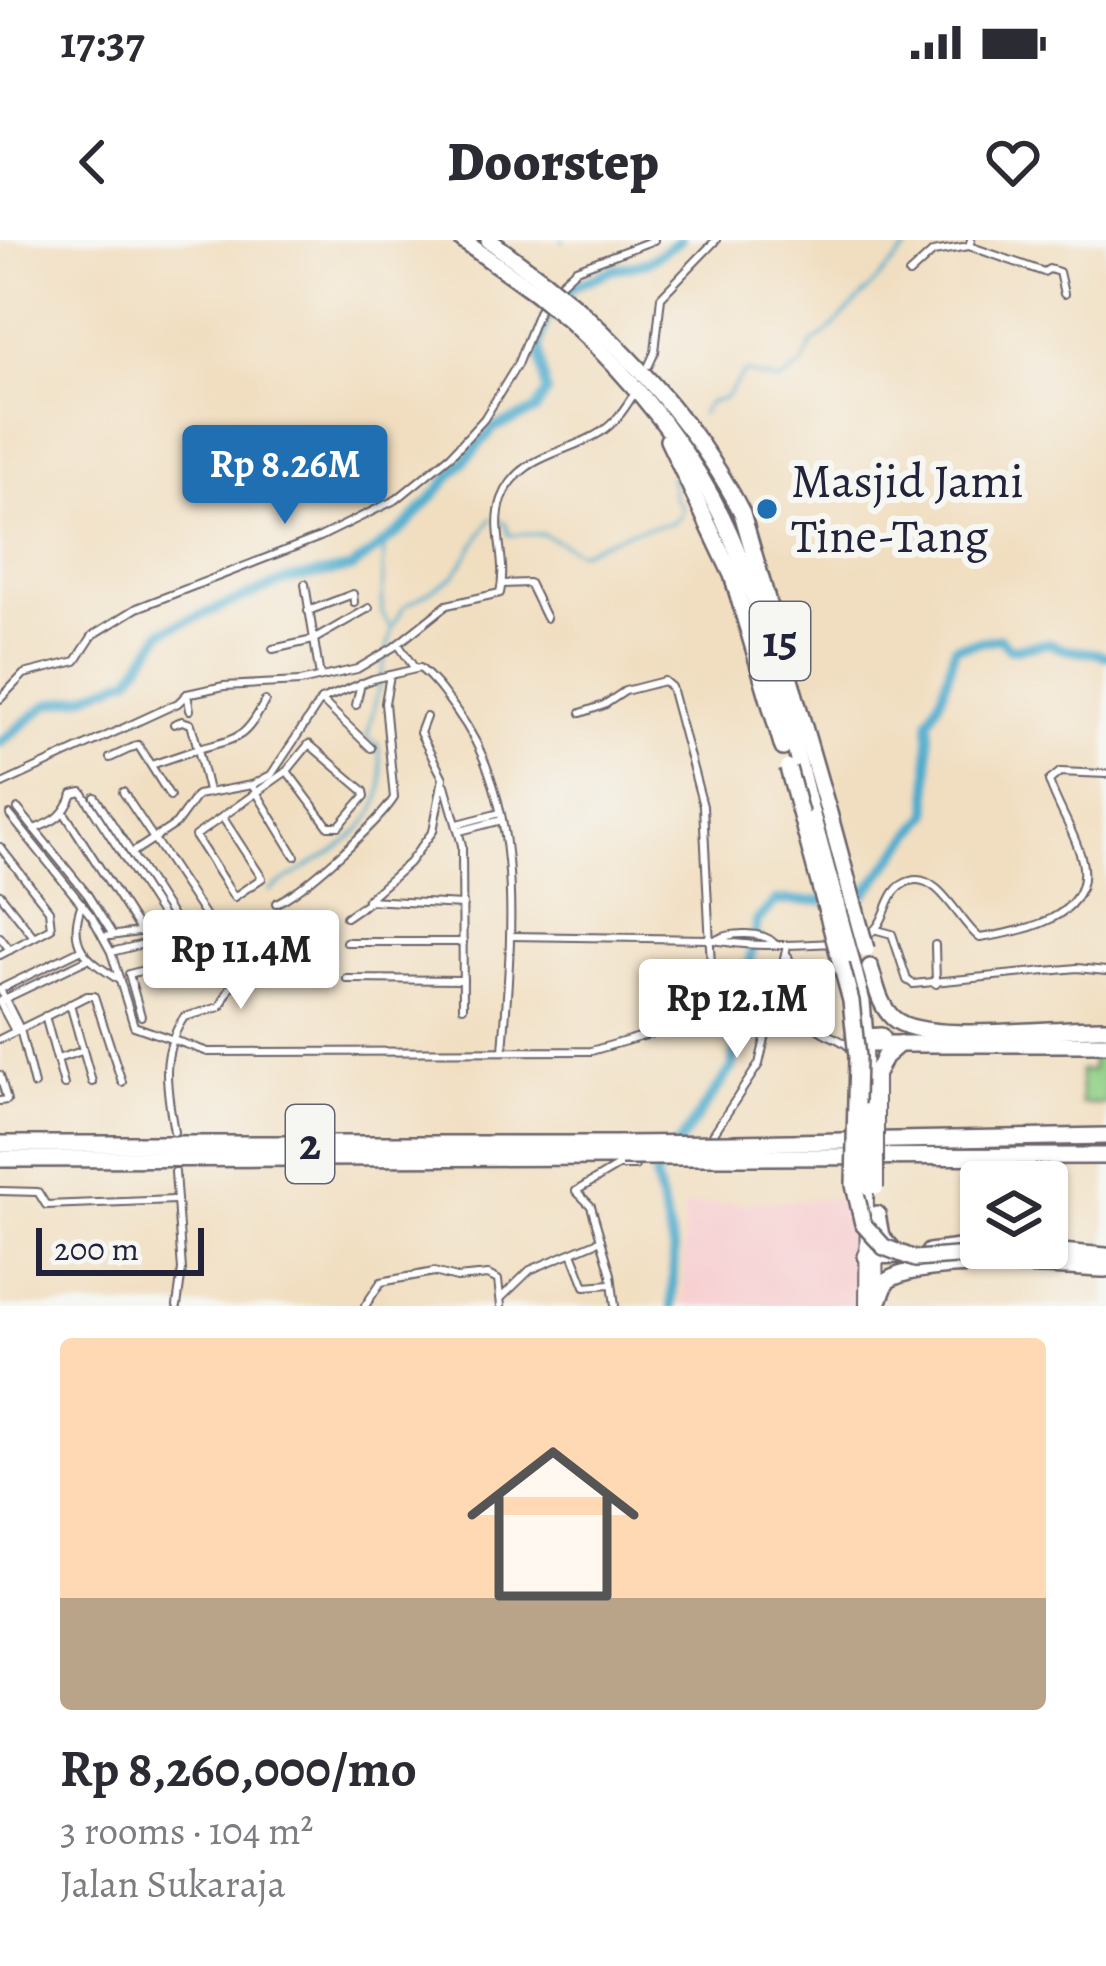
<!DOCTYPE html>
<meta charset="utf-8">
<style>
body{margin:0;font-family:Alegreya,serif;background:#f7f7f7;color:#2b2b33;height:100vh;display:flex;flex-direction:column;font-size:45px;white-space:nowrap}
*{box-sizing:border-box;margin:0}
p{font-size:39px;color:#7c7c81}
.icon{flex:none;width:66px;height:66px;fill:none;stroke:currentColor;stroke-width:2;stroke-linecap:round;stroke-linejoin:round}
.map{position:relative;height:1066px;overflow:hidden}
.drawer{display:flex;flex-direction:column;background:#fff;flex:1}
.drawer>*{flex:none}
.tools{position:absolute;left:960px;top:921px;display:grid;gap:24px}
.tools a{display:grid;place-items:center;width:108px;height:108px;border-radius:12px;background:#fff;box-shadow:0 3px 9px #0004;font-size:60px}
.scale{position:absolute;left:36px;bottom:30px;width:168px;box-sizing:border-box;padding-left:12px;border:6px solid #22223b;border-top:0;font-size:33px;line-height:42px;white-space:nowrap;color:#22223b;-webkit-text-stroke:9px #f6f6f2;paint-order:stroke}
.price{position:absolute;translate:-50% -102px;padding:0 27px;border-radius:12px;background:#fff;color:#222;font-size:39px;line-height:78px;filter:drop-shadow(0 3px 6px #0008)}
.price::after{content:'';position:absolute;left:50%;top:72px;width:36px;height:27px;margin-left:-18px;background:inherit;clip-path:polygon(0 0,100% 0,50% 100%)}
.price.selected{background:#1f6fb2;color:#fff}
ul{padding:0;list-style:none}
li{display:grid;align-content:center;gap:24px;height:636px;padding:0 60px}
li span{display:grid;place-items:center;height:372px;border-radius:12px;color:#555}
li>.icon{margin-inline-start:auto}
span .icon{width:216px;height:216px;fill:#fffc;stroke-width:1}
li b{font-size:51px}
.status{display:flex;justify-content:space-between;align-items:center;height:84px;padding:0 60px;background:#fff;direction:ltr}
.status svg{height:33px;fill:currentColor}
header{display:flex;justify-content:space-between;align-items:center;height:156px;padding:0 60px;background:#fff;font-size:54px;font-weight:800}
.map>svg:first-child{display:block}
.built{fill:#f7cfd1}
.green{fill:#91d086;stroke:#5a7960;stroke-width:3}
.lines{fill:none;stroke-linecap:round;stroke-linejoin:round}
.stream{stroke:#4daccc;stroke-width:3}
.river{stroke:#4daccc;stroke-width:10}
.minor-casing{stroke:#6a646a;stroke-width:10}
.primary-casing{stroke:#6a646a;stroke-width:16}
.motorway-casing{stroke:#6a646a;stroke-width:20}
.minor{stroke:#fff;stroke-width:6}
.primary{stroke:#fff;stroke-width:12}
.motorway{stroke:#fff;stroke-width:15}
.primary-bridge-casing{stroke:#6a646a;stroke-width:16;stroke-linecap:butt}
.motorway-bridge-casing{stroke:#6a646a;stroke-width:20;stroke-linecap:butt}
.primary-bridge{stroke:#fff;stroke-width:12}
.motorway-bridge{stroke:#fff;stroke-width:15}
.poi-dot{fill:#1f6fb2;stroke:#f6f6f2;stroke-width:4.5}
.labels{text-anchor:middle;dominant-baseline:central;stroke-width:12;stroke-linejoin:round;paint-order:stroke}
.shield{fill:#f6f6f2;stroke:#626272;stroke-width:3}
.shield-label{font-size:45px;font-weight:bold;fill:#22223b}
.poi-label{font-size:48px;fill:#22223b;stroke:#f6f6f2;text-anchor:start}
</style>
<div class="status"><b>17:37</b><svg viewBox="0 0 49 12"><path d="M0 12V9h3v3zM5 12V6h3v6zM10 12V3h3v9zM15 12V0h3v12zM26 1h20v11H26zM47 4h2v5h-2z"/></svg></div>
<header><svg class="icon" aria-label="back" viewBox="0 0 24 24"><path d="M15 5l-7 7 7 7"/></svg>Doorstep<svg class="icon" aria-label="heart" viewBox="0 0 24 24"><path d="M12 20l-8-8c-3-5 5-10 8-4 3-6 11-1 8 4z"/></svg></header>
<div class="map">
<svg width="1106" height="1066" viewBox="0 0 1106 1066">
<rect width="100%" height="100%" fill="#f6f6f2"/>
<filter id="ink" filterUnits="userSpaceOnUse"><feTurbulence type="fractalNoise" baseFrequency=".00833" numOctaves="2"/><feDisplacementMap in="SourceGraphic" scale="24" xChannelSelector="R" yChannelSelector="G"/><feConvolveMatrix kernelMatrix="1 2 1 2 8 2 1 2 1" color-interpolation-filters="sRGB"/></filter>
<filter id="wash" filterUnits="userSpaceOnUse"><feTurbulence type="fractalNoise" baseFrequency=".004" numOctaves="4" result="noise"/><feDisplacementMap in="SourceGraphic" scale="48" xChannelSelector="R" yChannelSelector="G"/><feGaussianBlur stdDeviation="2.7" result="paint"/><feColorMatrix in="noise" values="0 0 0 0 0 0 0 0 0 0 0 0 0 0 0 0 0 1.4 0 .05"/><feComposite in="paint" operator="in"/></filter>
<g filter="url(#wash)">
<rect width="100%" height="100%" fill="#f1dec0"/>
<polygon class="built" points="843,958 859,991 858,1066 683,1066 684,966"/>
<polygon class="green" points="1106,803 1106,864 1081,864 1080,831 1092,831 1091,804"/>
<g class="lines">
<g class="stream">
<polyline points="562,1 564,0"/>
<polyline points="701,174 708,163 725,158 745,132 779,142 803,125 812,103 827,93 916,0"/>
<polyline points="498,280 506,283 509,295 542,294 579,312 630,291 671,283 680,276 682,267 674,257 670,236"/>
<polyline points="392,388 404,367 454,336 492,278"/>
<path d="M270,651C307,622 380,599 382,542C383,530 379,516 378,504L367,497L392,389L382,373L384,303"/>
</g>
<g class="river">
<polyline points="0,503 48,464 83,457 131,437 163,391 286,340 352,328 406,286 494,188 535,171 546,153 539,106 546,79 574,46 615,29 648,22 680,0"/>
<path d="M848,658L864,655L929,573V480L943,452L955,407L1000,398L1010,409L1050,403C1067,414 1087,409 1106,416"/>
<polyline points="672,1066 674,1012 655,937 732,828 757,681 775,661 830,661"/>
</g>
</g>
</g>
<g filter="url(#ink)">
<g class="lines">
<g class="minor-casing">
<g id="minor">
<polyline points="971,0 969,6 1044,32 1049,29 1059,32 1064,54"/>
<polyline points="909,34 933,12 969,6"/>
<polyline points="555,48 576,29 654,0"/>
<polyline points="649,125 655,112 661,57 716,0"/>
<polyline points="305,344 320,437"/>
<polyline points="502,344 529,343 546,378"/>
<polyline points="308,371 353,354 354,362"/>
<polyline points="398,404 413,426"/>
<polyline points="273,409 313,400 369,368"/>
<polyline points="187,454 190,470"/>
<polyline points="0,459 24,434 76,421 93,395 137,368 320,297 397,259 451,215 484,179 517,125 542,62"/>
<polyline points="321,460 371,508"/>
<polyline points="356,465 361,443"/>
<polyline points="426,477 420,493 443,538 433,591 409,623 367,660 463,665"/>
<path d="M174,484L182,481L191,484L198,509C238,498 245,500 265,461"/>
<polyline points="110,518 138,505 170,556"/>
<polyline points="151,525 198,509 208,551"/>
<path d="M0,545L178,463L187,454L224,446L300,442L357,429L394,407L447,365L500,353C508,320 491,291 502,259C518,215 566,214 601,192C615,183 623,171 632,157"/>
<polyline points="252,545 295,616"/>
<polyline points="445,545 462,605 463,767"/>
<polyline points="95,557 182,692 205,676 123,552"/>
<polyline points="18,569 87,654 113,695"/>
<polyline points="65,574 141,692"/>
<polyline points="10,575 92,677 111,712 134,786 208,812 591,811 671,788 689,777 708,750 711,726 703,566 671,447 664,441 625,451 604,465 581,473"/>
<polyline points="223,578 262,638 234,657 195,596 287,531 328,586 339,586 365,556 364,551 309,504 287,531"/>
<polyline points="458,584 500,573"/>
<path d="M34,589C56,581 64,576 73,554L82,552L162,676L160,681L145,691L103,697"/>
<polyline points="460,591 502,580"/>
<polyline points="0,607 49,670 51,688 0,715"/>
<path d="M132,613L176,584L197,555L252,545L271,535L321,460L373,439L420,428C435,440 445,455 456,470C527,567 511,698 503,811"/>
<polyline points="0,654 34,697"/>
<path d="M82,663C66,706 86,719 119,740"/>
<path d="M276,663C303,652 378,583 394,558L385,463L390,435"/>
<polyline points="346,677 368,662"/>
<polyline points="877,690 892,694 907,740 913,744 1077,728 1106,731"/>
<path d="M510,696L709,699C751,708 791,705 835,703"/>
<path d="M865,696C891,685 882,649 910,641C939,632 960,684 980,698C1020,692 1094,679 1082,621C1076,594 1058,568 1049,541L1060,532L1106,534"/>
<polyline points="0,697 10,710"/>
<path d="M716,700C731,692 762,691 774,703"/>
<polyline points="346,702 463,702"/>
<polyline points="935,705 936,744"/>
<polyline points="111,712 160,700 166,703 167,723 160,743 152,728 129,734 141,776"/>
<path d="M788,716C795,737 798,774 817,788C827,797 840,797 850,808"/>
<polyline points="347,739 463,740"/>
<polyline points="0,749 20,789 34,845"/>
<polyline points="0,749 80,710"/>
<polyline points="0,761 86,720"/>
<polyline points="0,763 15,791"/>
<polyline points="70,764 92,842"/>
<polyline points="45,776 64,845"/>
<polyline points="0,799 87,756 94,756 122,842"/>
<polyline points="57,819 82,811"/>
<polyline points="0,835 7,860 0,861"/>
<path d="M174,892C167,850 159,815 184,777L220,767L238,732"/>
<polyline points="708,902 759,824 787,706"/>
<polyline points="175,932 182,1030 177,1066"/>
<polyline points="0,951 38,952 46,965 175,960"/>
<polyline points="572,1013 585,1046 611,1044"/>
<polyline points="502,1057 530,1030 601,1000"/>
<polyline points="365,1066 381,1042 434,1032 457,1038 488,1035 498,1040 501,1066"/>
<polyline points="615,1066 611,1034 591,966 576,951 618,926 635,926"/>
</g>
</g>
<g class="primary-casing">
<g id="primary">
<polyline points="865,799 866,870"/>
<polyline points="877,870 877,827"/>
<polyline points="876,1007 877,1059"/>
<polyline points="866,1066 867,948"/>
</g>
</g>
<g class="motorway-casing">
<g id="motorway">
<polyline points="462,0 536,53"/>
<polyline points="489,0 544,41"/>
<path d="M578,69C643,129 702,194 742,273L829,573"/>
<path d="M569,80C635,141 694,212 730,294C769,383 788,485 813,579"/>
<polyline points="668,200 732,335 783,508"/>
<polyline points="850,715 862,762 865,797 881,796"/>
<path d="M870,727C876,745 879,765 893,778C923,806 1060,786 1106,788"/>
<polyline points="866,804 1106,804"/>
<polyline points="877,832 884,817 899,804"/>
<polyline points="733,903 1106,896"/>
<polyline points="0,904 621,904"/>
<polyline points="733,917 1106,916"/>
<polyline points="0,919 621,917"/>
<polyline points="877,974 881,996 892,1008"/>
<polyline points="1039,1010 1106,1016"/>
<polyline points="929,1012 981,1005"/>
<polyline points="866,1016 905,1015"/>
<path d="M877,1066L887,1041C924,1016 1058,1027 1106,1029"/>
</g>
</g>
<use href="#minor" class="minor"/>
<use href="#primary" class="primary"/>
<use href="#motorway" class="motorway"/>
<g class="primary-bridge-casing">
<g id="primary-bridge">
<polyline points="866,870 867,948"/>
<polyline points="877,870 877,948"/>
</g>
</g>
<g class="motorway-bridge-casing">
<g id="motorway-bridge">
<polyline points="544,41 578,69"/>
<polyline points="536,53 569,80"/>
<polyline points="788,528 851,761 857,817 854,945 863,984 884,1007 915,1019 1039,1010"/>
<polyline points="829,573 866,709"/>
<polyline points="813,579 850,715"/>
<polyline points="621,904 733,903"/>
<polyline points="621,917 733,917"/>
</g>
</g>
<use href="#primary-bridge" class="primary-bridge"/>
<use href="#motorway-bridge" class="motorway-bridge"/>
</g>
</g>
<circle class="poi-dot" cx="767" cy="269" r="12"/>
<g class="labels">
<g class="shield">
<rect x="750" y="362" width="60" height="78" rx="9"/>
<rect x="286" y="865" width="48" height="78" rx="9"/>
</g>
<g class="shield-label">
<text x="780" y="401">15</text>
<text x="310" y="904">2</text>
</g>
<g class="poi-label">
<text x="791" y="241">Masjid Jami<tspan x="791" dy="55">Tine-Tang</tspan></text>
</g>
</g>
</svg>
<div class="tools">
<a><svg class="icon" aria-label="layers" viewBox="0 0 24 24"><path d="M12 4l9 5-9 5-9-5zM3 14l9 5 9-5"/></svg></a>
</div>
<div class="scale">200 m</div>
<b class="price selected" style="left:285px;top:287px">Rp 8.26M</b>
<b class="price" style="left:241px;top:772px">Rp 11.4M</b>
<b class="price" style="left:737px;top:821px">Rp 12.1M</b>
</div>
<section class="drawer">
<ul>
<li><span style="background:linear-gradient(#ffd9b3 70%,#b9a48a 0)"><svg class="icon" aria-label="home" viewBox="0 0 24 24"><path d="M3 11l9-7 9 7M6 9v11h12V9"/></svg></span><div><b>Rp 8,260,000/mo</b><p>3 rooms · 104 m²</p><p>Jalan Sukaraja</p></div></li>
</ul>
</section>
